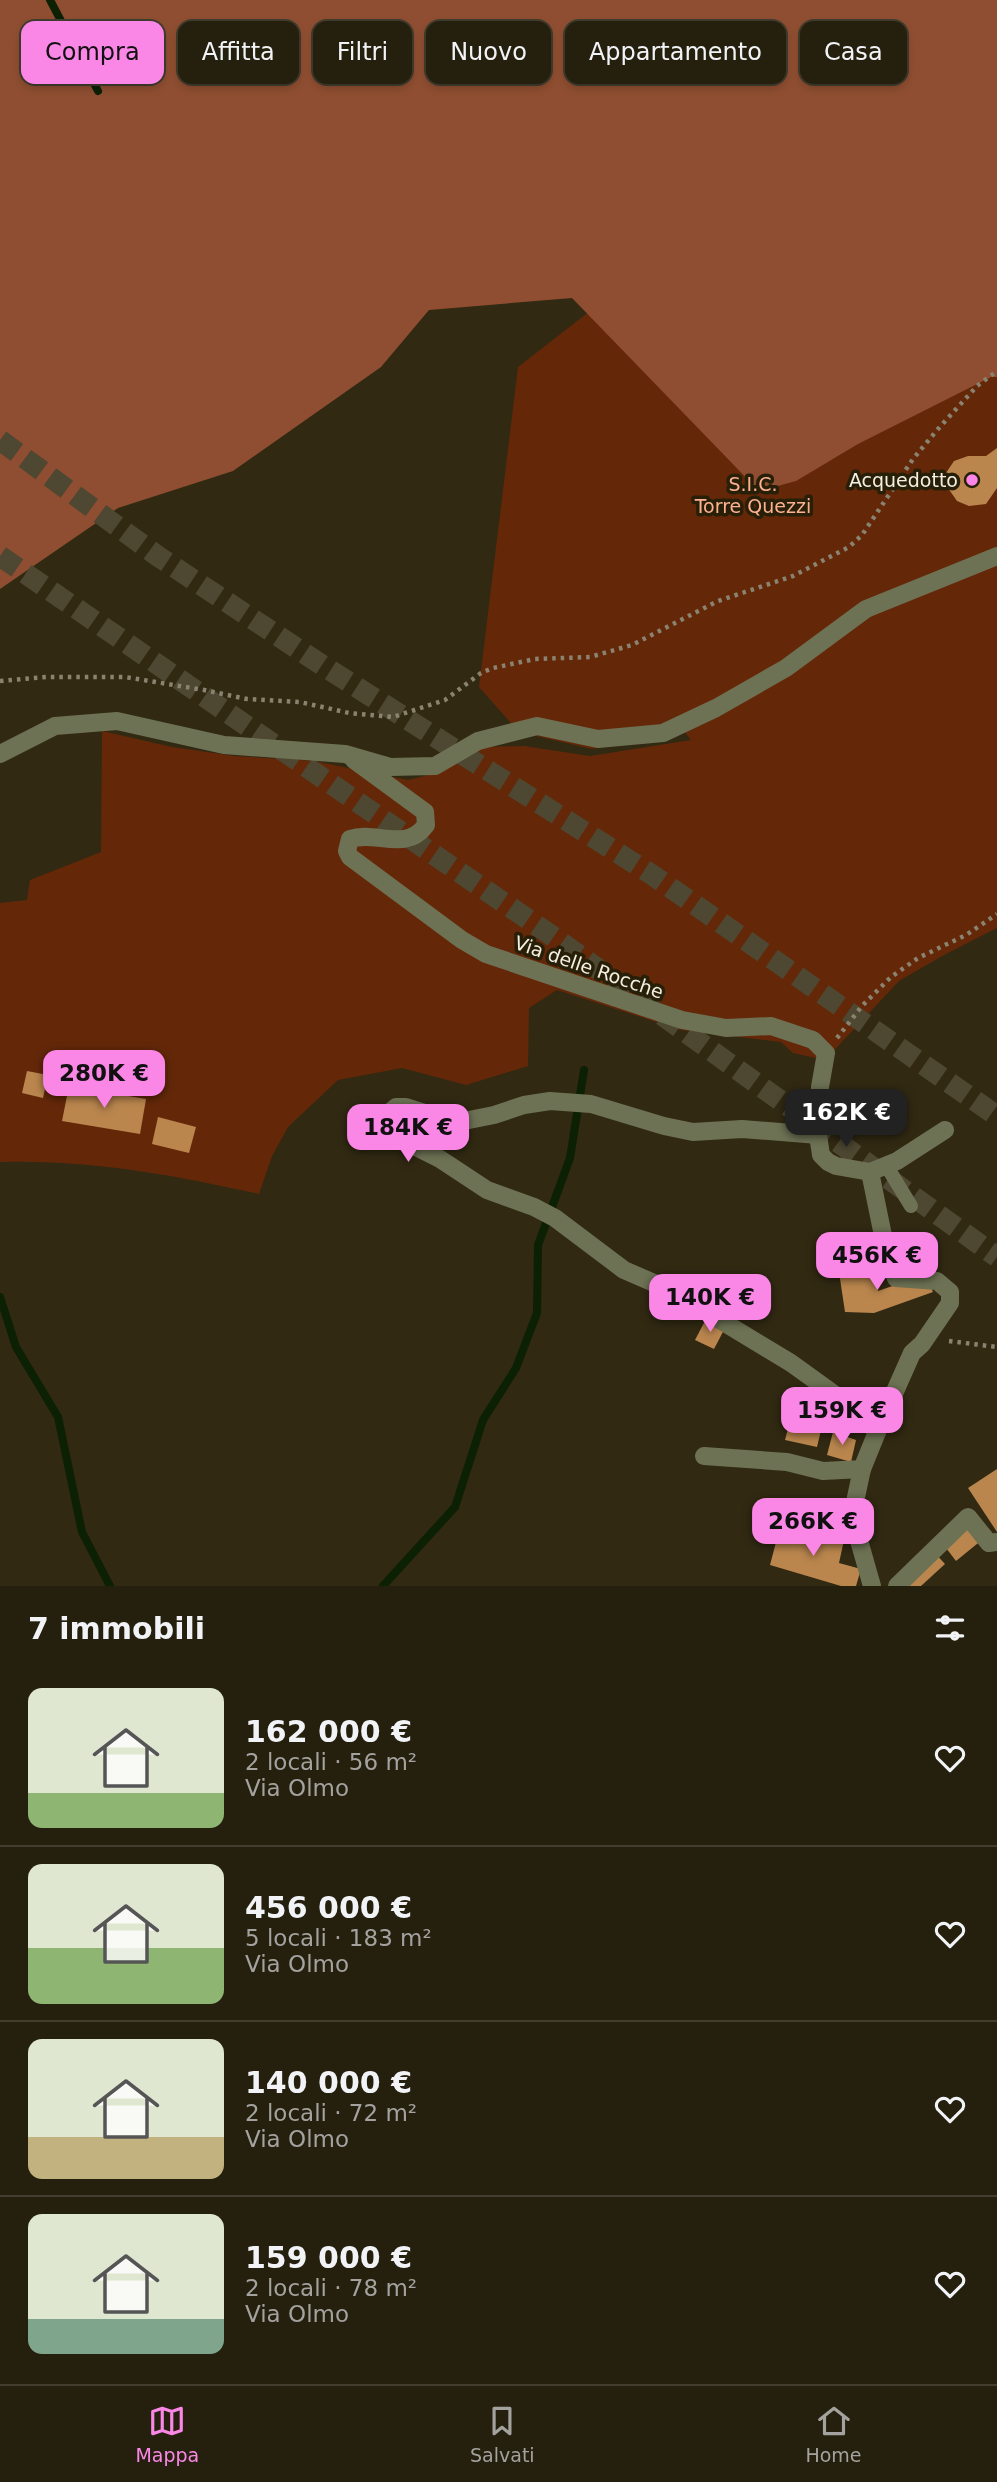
<!DOCTYPE html>
<html lang="it">
<meta charset="utf-8">
<style>
body{margin:0;font-family:"DejaVu Sans",sans-serif;background:#2d2717;color:#f1f3f6;height:100vh;display:flex;flex-direction:column;font-size:26px;white-space:nowrap}
*{box-sizing:border-box;margin:0}
p{font-size:23px;color:#a3a29e}
.icon{flex:none;width:38px;height:38px;fill:none;stroke:currentColor;stroke-width:2;stroke-linecap:round;stroke-linejoin:round}
.map{position:relative;height:1586px;overflow:hidden}
.side{display:flex;flex-direction:column;background:#251f0e;flex:1}
.side>*{flex:none}
.hud{position:absolute;left:21px;top:21px;width:956px;height:63px;display:flex;gap:14px}
.price{position:absolute;translate:-50% -60px;padding:0 16px;border-radius:14px;background:#fa87e6;color:#111;font-size:23px;line-height:46px;filter:drop-shadow(0 2px 4px #0008)}
.price::after{content:'';position:absolute;left:50%;top:42px;width:21px;height:16px;margin-left:-10px;background:inherit;clip-path:polygon(0 0,100% 0,50% 100%)}
.price.current{background:#222;color:#fff}
ul{padding:0;list-style:none}
li{display:flex;align-items:center;gap:21px;height:175px;padding:0 28px}
li+li{border-top:2px solid #423d2e}
li span{display:grid;place-items:center;flex:none;width:196px;height:140px;border-radius:14px;color:#555}
li>.icon{margin-inline-start:auto}
span .icon{width:84px;height:84px;fill:#fffc;stroke-width:1}
li b{font-size:30px}
h2{display:flex;justify-content:space-between;align-items:center;height:84px;padding:0 28px;font-size:30px}
.chip{padding:0 24px;border-radius:14px;background:#251f0e;box-shadow:0 4px 10px #0003,0 0 0 2px #423d2e;font-size:24px;line-height:63px}
.chip.current{background:#fa87e6;color:#111}
.tabs{display:flex;justify-content:space-around;align-items:center;height:98px;border-top:2px solid #423d2e;background:#251f0e;font-size:19px;color:#a3a29e}
.tabs a{display:grid;justify-items:center;gap:4px}
.tabs .current{color:#fa87e6}
.map>svg:first-child{display:block}
.green{fill:#642809}
.forest{fill:#8f4e31}
.lines{fill:none;stroke-linecap:round;stroke-linejoin:round}
.stream{stroke:#0c2003;stroke-width:8}
.building{fill:#ba864e}
.motorway-tunnel{stroke:#4e4731;stroke-width:21;stroke-dasharray:21 10;stroke-linecap:butt}
.path{stroke:#8a8370;stroke-width:4.5;stroke-dasharray:3.5 5;stroke-linecap:butt}
.service{stroke:#6e7254;stroke-width:14}
.pedestrian{stroke:#6e7254;stroke-width:18}
.minor{stroke:#6e7254;stroke-width:18}
.poi-dot{fill:#fa87e6;stroke:#271f08;stroke-width:2.5}
.labels{text-anchor:middle;dominant-baseline:central;stroke-width:7;stroke-linejoin:round;paint-order:stroke}
.poi-label{font-size:19px;fill:#f4efe1;stroke:#271f08;text-anchor:end}
.park-label{font-size:19px;fill:#feb190;stroke:#271f08}
.street-label{font-size:19px;fill:#f4efe1;stroke:#271f08}
</style>
<div class="map">
<svg width="997" height="1586" viewBox="0 0 997 1586">
<rect width="100%" height="100%" fill="#312912"/>
<path class="green" d="M990,0L997,6V928L944,955L899,981L825,1060L793,1053L781,1042L681,1030L557,990L529,1008L528,1066L466,1085L402,1068L338,1080L288,1127L272,1156L259,1194C175,1175 87,1159 0,1162V903L27,900L30,880L101,852L102,731L172,747L235,756L314,761L408,780L441,772L484,747L524,746L590,756L691,740L683,730L592,749L519,732L479,687L518,367Z"/>
<polygon class="forest" points="0,0 997,0 997,377 991,377 858,444 796,481 759,491 572,298 429,310 381,367 233,471 118,508 0,589"/>
<g class="lines">
<g class="stream">
<polyline points="50,0 98,91"/>
<polyline points="0,1297 16,1347 58,1417 82,1532 110,1586"/>
<polyline points="383,1586 455,1507 483,1420 516,1368 537,1313 538,1245 570,1158 584,1070"/>
</g>
</g>
<g class="building">
<polygon points="997,448 997,488 986,504 969,506 957,501 948,488 946,473 954,461 968,456 986,456"/>
<polygon points="27,1071 48,1075 43,1098 22,1093"/>
<polygon points="69,1086 146,1099 140,1134 62,1121"/>
<polygon points="158,1117 196,1127 189,1153 152,1144"/>
<polygon points="872,1268 878,1291 904,1282 927,1280 933,1292 874,1313 845,1312 839,1272"/>
<polygon points="706,1319 725,1328 714,1349 695,1340"/>
<polygon points="791,1417 822,1426 817,1447 785,1440"/>
<polygon points="833,1432 856,1440 851,1462 827,1455"/>
<polygon points="997,1469 997,1532 968,1488"/>
<polygon points="971,1525 983,1539 956,1561 946,1548"/>
<polygon points="780,1527 828,1541 829,1535 844,1540 839,1563 861,1569 856,1586 841,1586 770,1565"/>
<polygon points="934,1552 945,1564 921,1586 898,1586"/>
</g>
<g class="lines">
<g class="motorway-tunnel">
<polyline points="0,440 159,557 325,667 651,874 997,1116"/>
<polyline points="0,556 558,940 997,1257"/>
</g>
<g class="path">
<polyline points="0,681 46,677 125,677 204,690 247,699 300,702 349,713 393,717 445,700 481,673 493,668 535,659 590,657 632,645 718,601 793,576 849,547 862,535 913,459 938,429 977,386 997,371"/>
<polyline points="837,1038 862,1006 891,977 918,958 966,935 997,914"/>
<polyline points="949,1341 997,1347"/>
</g>
<polyline class="service" points="886,1165 911,1206"/>
<g class="pedestrian">
<polyline points="870,1172 888,1260 896,1278 937,1281 950,1292 950,1303 922,1344 912,1353 877,1432"/>
<polyline points="862,1469 852,1516 872,1586"/>
<polyline points="897,1586 968,1517 989,1543 997,1542"/>
</g>
<g class="minor">
<polyline points="0,754 55,726 117,721 224,745 345,754 390,767 435,766 478,741 537,726 598,739 663,733 716,708 786,668 866,609 997,556"/>
<path d="M354,760L425,812L426,825C406,853 376,830 350,839L347,851L350,857L462,940L486,954L682,1020L726,1028L771,1026L813,1040L826,1053L820,1087L818,1135L821,1155L828,1162L836,1166L870,1172L897,1161L945,1130"/>
<polyline points="704,1456 787,1462 823,1471 862,1469 877,1432 852,1407 791,1363 720,1320 686,1291 654,1283 624,1270 555,1218 534,1207 487,1190 440,1159 404,1141 394,1132 389,1122 389,1113 396,1107 406,1107 444,1119 469,1120 494,1115 524,1105 550,1101 591,1104 664,1126 693,1132 742,1129 818,1135"/>
</g>
</g>
<circle class="poi-dot" cx="972" cy="480" r="7"/>
<g class="labels">
<g class="poi-label">
<text x="958" y="480">Acquedotto</text>
</g>
<g class="park-label">
<text x="753" y="484">S.I.C.<tspan x="753" dy="22">Torre Quezzi</tspan></text>
</g>
<g class="street-label">
<text transform="translate(589 967) rotate(19)">Via delle Rocche</text>
</g>
</g>
</svg>
<b class="price" style="left:104px;top:1110px">280K €</b>
<b class="price current" style="left:846px;top:1149px">162K €</b>
<b class="price" style="left:408px;top:1164px">184K €</b>
<b class="price" style="left:877px;top:1292px">456K €</b>
<b class="price" style="left:710px;top:1334px">140K €</b>
<b class="price" style="left:842px;top:1447px">159K €</b>
<b class="price" style="left:813px;top:1558px">266K €</b>
<div class="hud">
<a class="chip current">Compra</a>
<a class="chip">Affitta</a>
<a class="chip">Filtri</a>
<a class="chip">Nuovo</a>
<a class="chip">Appartamento</a>
<a class="chip">Casa</a>
</div>
</div>
<section class="side">
<h2>7 immobili<svg class="icon" aria-label="filters" viewBox="0 0 24 24"><path d="M4 7h16M4 17h16"/><circle cx="9" cy="7" r="2"/><circle cx="15" cy="17" r="2"/></svg></h2>
<ul>
<li><span style="background:linear-gradient(#dfe7d0 75%,#8fb573 0)"><svg class="icon" aria-label="home" viewBox="0 0 24 24"><path d="M3 11l9-7 9 7M6 9v11h12V9"/></svg></span><div><b>162 000 €</b><p>2 locali · 56 m²</p><p>Via Olmo</p></div><svg class="icon" aria-label="heart" viewBox="0 0 24 24"><path d="M12 20l-8-8c-3-5 5-10 8-4 3-6 11-1 8 4z"/></svg></li>
<li><span style="background:linear-gradient(#dfe7d0 60%,#8fb573 0)"><svg class="icon" aria-label="home" viewBox="0 0 24 24"><path d="M3 11l9-7 9 7M6 9v11h12V9"/></svg></span><div><b>456 000 €</b><p>5 locali · 183 m²</p><p>Via Olmo</p></div><svg class="icon" aria-label="heart" viewBox="0 0 24 24"><path d="M12 20l-8-8c-3-5 5-10 8-4 3-6 11-1 8 4z"/></svg></li>
<li><span style="background:linear-gradient(#dfe7d0 70%,#c2b280 0)"><svg class="icon" aria-label="home" viewBox="0 0 24 24"><path d="M3 11l9-7 9 7M6 9v11h12V9"/></svg></span><div><b>140 000 €</b><p>2 locali · 72 m²</p><p>Via Olmo</p></div><svg class="icon" aria-label="heart" viewBox="0 0 24 24"><path d="M12 20l-8-8c-3-5 5-10 8-4 3-6 11-1 8 4z"/></svg></li>
<li><span style="background:linear-gradient(#dfe7d0 75%,#7fa58c 0)"><svg class="icon" aria-label="home" viewBox="0 0 24 24"><path d="M3 11l9-7 9 7M6 9v11h12V9"/></svg></span><div><b>159 000 €</b><p>2 locali · 78 m²</p><p>Via Olmo</p></div><svg class="icon" aria-label="heart" viewBox="0 0 24 24"><path d="M12 20l-8-8c-3-5 5-10 8-4 3-6 11-1 8 4z"/></svg></li>
</ul>
</section>
<nav class="tabs">
<a class="current"><svg class="icon" aria-label="map" viewBox="0 0 24 24"><path d="M3 6l6-2 6 2 6-2v14l-6 2-6-2-6 2zM9 4v14M15 6v14"/></svg>Mappa</a>
<a><svg class="icon" aria-label="saved" viewBox="0 0 24 24"><path d="M7 4h10v16l-5-4-5 4z"/></svg>Salvati</a>
<a><svg class="icon" aria-label="home" viewBox="0 0 24 24"><path d="M3 11l9-7 9 7M6 9v11h12V9"/></svg>Home</a>
</nav>
